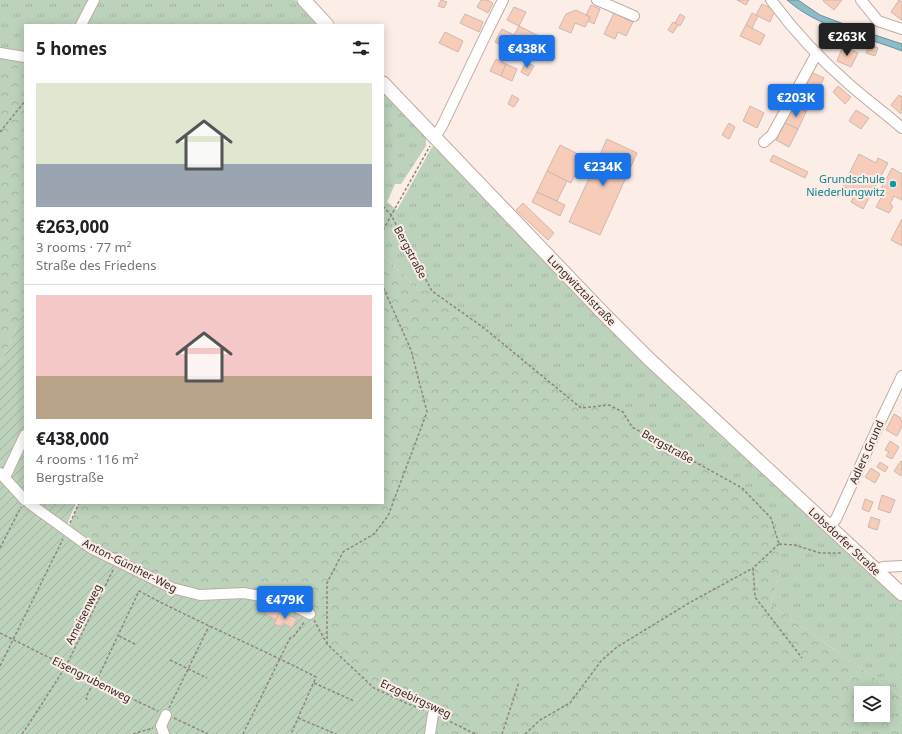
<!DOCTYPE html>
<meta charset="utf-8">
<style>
body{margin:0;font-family:"Noto Sans",sans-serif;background:#f2f2f2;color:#202124;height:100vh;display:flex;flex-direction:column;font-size:15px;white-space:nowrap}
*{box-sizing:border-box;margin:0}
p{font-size:13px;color:#757577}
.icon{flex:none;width:22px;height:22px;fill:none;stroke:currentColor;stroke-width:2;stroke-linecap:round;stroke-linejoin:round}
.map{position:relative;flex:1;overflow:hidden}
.details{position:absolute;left:24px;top:24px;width:360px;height:480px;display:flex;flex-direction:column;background:#fff;border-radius:0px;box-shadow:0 2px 10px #0003}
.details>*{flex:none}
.fabs{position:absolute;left:854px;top:686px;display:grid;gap:8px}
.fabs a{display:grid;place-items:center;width:36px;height:36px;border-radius:0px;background:#fff;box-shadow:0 2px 10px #0003;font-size:20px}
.price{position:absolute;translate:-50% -34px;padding:0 9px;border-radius:4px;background:#1a73e8;color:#fff;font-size:13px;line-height:26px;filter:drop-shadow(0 1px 2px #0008)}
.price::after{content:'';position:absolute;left:50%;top:24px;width:12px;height:9px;margin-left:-6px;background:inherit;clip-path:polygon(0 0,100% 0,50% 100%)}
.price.active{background:#222;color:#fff}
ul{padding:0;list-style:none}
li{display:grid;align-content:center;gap:8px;height:212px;padding:0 12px}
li+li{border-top:1px solid #e0e0e0}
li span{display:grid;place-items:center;height:124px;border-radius:0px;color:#555}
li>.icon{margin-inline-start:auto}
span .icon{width:72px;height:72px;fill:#fffc;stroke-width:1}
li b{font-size:17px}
h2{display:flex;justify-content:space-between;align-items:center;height:48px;padding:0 12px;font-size:17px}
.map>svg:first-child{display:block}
.grass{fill:url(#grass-tufts)}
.forest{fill:url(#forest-crowns);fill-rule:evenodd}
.garden{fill:url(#garden-furrows)}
.water{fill:#8bbcc9;stroke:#709098}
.building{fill:#f7ccb9;stroke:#cbb9b1}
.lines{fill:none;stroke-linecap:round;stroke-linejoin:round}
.minor-casing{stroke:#beaca4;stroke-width:12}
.major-casing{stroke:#beaca4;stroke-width:15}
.path{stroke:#908580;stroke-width:1.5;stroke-dasharray:3 2;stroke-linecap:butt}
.minor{stroke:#fff;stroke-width:10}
.major{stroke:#fff;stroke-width:13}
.culture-dot{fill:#0f9aa8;stroke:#fdede7;stroke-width:1.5}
.labels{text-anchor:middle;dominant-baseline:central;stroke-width:4;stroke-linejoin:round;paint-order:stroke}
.culture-label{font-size:11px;fill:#0d838f;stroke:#fdede7;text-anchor:end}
.street-label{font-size:11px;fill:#312a27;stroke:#fdede7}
</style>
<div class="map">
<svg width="902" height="734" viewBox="0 0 902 734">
<defs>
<pattern id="grass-tufts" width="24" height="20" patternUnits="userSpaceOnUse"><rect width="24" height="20" fill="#bcd2bb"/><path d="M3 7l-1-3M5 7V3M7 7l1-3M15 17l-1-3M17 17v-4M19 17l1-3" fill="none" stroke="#a2b4a1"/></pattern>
<pattern id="forest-crowns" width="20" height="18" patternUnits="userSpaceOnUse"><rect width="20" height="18" fill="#bcd2bb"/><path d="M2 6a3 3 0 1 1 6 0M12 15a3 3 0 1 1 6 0" fill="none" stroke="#a2b4a1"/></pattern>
<pattern id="garden-furrows" width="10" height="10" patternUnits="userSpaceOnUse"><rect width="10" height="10" fill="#bcd2bb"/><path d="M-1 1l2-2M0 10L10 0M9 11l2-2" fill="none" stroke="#a2b4a1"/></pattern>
</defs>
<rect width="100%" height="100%" fill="#fdede7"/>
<g class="grass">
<polygon points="0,0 295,0 319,25 25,25 25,57 0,53"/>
<polygon points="383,92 426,137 426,146 401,184 395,184 387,202 397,210 432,147 436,147 883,584 902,601 902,697 771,605 779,575 742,488 632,427 623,412 610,405 581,408 484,328 432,291 420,291 383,255"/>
</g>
<g class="forest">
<polygon points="0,53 25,57 25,309 0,364"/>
<path d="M383,255L420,291H432L484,328L581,408L609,405L623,412L632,427L742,488L771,518L779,544V575L771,605L902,697V734H430L433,714L406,703L374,688L327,644L310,614L172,588L67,531L79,503H383ZM861,693H883V715H861Z"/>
</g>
<polygon class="garden" points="25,309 25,503 76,503 65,529 172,588 244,593 310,614 327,644 374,688 406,703 433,714 430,734 0,734 0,364"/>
<path class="water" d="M787,0H798L820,15L857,29L902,44V51C863,36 819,28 787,0Z"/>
<g class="building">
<polygon points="441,0 447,2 444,8 438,6"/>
<polygon points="481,0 487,0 493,3 488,13 477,7"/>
<polygon points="737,0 749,0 746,5"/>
<polygon points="824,0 842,0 834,10 823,1"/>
<polygon points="899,0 902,2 902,20 891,12"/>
<polygon points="762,4 775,10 770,22 756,15"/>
<polygon points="591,5 600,9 594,24 588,21 590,17 586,15"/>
<polygon points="514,7 526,12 519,26 507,20"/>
<polygon points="576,10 590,17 585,27 575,23 571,33 559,28 566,14"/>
<polygon points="614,13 633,22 626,36 618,32 615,39 604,34"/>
<polygon points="752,13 758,16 752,28 746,25"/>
<polygon points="465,14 483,22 479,32 460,23"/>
<polygon points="680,14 685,17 680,26 675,23"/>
<polygon points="673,22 678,25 673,33 668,30"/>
<polygon points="746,25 765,35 760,45 740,36"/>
<polygon points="519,26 539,36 537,39 545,44 542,49 514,35"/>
<polygon points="502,29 514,35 507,48 495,42"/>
<polygon points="445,32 463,41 458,52 439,43"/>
<polygon points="847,38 854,41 850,49 843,46"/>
<polygon points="869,45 878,48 875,56 866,53"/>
<polygon points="843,46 858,53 851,67 837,61"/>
<polygon points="496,59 506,64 501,76 490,71"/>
<polygon points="526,62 534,66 528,76 521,72"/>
<polygon points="506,64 517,69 512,81 501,76"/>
<polygon points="811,72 824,78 815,95 802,89"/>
<polygon points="838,86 851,97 845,104 833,92"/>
<polygon points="802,89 815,95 806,112 794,106"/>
<polygon points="512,95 519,99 514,107 508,104"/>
<polygon points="899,95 902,97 901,114 891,105"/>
<polygon points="750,106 764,113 757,128 743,121"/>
<polygon points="794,106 806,112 798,129 785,123"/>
<polygon points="856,110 869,118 861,129 849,121"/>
<polygon points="729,123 735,127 729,139 722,135"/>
<polygon points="785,123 798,129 789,147 776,140"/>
<polygon points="607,139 637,153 600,235 569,222"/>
<polygon points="560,145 584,157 571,183 547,171"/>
<polygon points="859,154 876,163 878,158 888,163 863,209 851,202 856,193 843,186"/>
<polygon points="773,155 808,172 805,178 770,161"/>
<polygon points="892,168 902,174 902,200 894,196 890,204 893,206 889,213 876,207 882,196 878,194"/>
<polygon points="547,171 567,181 557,201 537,192"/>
<polygon points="537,192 565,205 560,216 532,202"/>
<polygon points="523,203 554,233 548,240 516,210"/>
<polygon points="902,219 902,246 891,240"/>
<polygon points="894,414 901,418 900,420 902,421 902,426 897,436 886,430"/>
<polygon points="890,441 899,447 892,459 886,456 889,452 885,450"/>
<polygon points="901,461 902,462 901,476 894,471"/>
<polygon points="880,462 888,467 885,472 877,467"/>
<polygon points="871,468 880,474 875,483 865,477"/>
<polygon points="882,495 895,500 890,513 878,509"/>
<polygon points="865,499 873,502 869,512 862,509"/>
<polygon points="871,517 880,520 877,530 868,527"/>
<polygon points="270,605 280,611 276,620 265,614"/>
<polygon points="280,611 297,619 292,628 283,623 281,627 274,624"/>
</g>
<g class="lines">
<g class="minor-casing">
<g id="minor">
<polyline points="597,0 634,16"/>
<path d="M771,0C794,31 821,60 850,85C867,100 885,113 902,128"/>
<polyline points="861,0 878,21 902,29"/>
<polyline points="81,25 94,0"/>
<polyline points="0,53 25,57"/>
<polyline points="435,137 442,126 488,30 503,0"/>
<polyline points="764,142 772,135 817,53"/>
<polyline points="0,473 25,500"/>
<polyline points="5,477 25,435"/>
<polyline points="29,503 91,548 172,588 200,595 244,593 282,600 310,614"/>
<polyline points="829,527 836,519 881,420 902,376"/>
<polyline points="878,571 883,567 902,566"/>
<polyline points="164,734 161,726 166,715"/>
<polyline points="430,734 433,714"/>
</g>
</g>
<g class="major-casing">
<g id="major">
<polyline points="304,0 327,25"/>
<polyline points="383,83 602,312 648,358 902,594"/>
</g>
</g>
<g class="path">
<polyline points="0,132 25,101"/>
<polyline points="383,206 391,215 432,291 484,328 581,408 609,405 623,412 632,427 742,488 771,518 779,544"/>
<polyline points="383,230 430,146"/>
<polyline points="70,523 79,503"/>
<polyline points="779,544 753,568 755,597 802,658"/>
<polyline points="779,544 795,545 820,553 842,553"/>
<polyline points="0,548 21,507"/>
<polyline points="314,620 327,644 374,688 406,703 424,710"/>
<polyline points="0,633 66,666 96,682 158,711"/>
<polyline points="119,636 135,644"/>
<polyline points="327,644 327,583 343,552 374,534 388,516 427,412 411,350 383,287"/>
<polyline points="170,660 207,678"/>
<polyline points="0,666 63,539"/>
<path d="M96,682L139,591C197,622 258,647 316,677L291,734"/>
<polyline points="314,683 354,701"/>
<polyline points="87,700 86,697 94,682"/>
<polyline points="169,708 209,626"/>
<polyline points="441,717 475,734"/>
<polyline points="174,718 208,734"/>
<polyline points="298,718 336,734"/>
<polyline points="22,734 29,724 66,666 114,568"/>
<polyline points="133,734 153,728"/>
<polyline points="243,734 290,638 294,636 305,621"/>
<polyline points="502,734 519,682"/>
<polyline points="525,734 540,720 570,703 601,661 617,647 689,603 753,568"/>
</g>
<use href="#minor" class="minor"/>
<use href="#major" class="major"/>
</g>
<circle class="culture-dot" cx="893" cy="184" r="4"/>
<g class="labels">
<g class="culture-label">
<text x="885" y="178">Grundschule<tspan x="885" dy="13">Niederlungwitz</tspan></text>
</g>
<g class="street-label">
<text transform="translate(411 252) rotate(62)">Bergstraße</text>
<text transform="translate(582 290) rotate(46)">Lungwitztalstraße</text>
<text transform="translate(668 446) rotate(29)">Bergstraße</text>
<text transform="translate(866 452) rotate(-66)">Adlers Grund</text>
<text transform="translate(845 541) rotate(43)">Lobsdorfer Straße</text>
<text transform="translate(130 565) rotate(27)">Anton-Günther-Weg</text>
<text transform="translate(83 614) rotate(-63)">Ameisenweg</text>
<text transform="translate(92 679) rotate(27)">Eisengrubenweg</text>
<text transform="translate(416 698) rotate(25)">Erzgebirgsweg</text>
</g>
</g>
</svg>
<div class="fabs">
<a><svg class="icon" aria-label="layers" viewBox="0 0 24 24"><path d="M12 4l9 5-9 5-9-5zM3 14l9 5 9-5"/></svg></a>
</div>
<b class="price active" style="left:847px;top:57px">€263K</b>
<b class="price" style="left:527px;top:69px">€438K</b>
<b class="price" style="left:796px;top:118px">€203K</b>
<b class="price" style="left:603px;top:187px">€234K</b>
<b class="price" style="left:285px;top:620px">€479K</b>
<section class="details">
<h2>5 homes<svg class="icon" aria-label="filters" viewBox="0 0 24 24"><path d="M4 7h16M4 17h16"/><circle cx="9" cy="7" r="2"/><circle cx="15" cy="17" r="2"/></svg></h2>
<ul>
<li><span style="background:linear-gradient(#dfe7d0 65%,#9aa5b1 0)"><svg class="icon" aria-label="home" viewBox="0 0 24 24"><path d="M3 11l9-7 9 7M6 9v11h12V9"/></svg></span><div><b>€263,000</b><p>3 rooms · 77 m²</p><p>Straße des Friedens</p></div></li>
<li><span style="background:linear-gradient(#f6c9c9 65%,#b9a48a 0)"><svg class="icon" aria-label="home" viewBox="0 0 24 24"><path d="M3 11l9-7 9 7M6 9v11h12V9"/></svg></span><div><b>€438,000</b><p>4 rooms · 116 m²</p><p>Bergstraße</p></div></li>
</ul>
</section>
</div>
